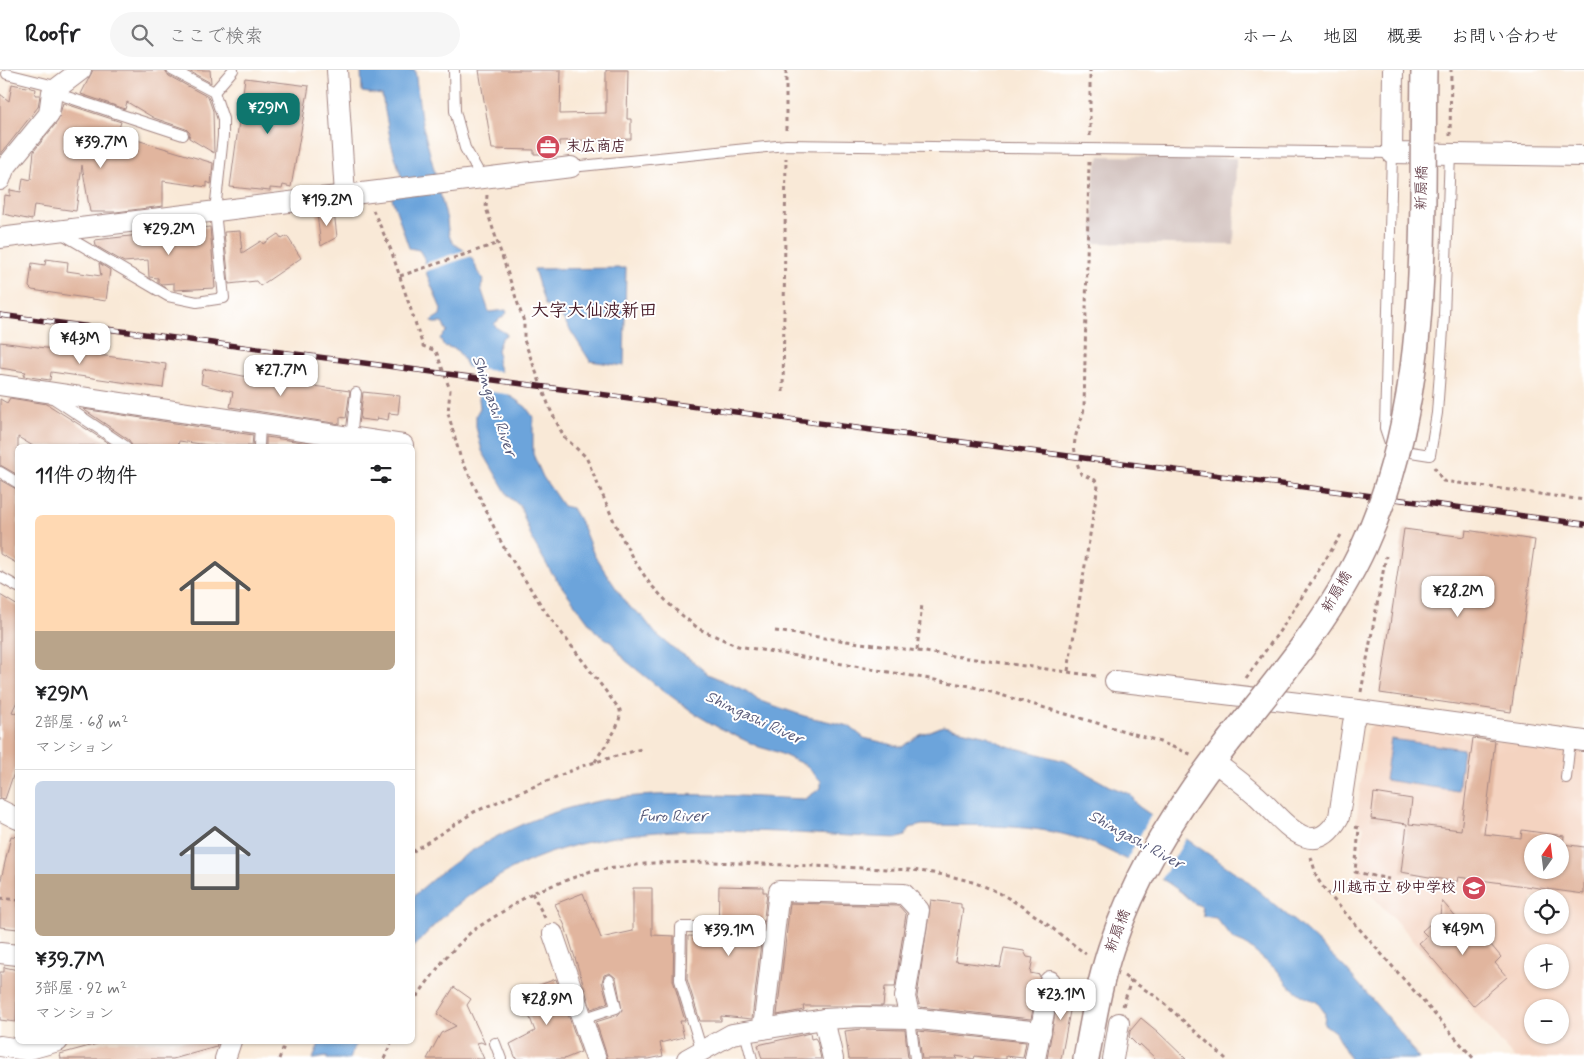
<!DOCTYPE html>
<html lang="ja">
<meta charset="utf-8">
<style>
body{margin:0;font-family:Mynerve,"Klee One",sans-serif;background:#f6f6f6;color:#202124;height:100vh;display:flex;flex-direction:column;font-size:19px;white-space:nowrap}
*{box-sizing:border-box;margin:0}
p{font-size:16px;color:#757577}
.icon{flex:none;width:28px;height:28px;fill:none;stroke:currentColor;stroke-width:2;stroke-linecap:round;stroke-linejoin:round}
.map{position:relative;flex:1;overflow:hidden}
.panel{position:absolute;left:15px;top:374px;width:400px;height:600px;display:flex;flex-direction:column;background:#fff;border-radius:8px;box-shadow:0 1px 4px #0004}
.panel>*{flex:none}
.needle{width:32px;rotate:14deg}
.controls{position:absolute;left:1524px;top:764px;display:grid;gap:10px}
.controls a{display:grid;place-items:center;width:45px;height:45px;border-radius:50%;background:#fff;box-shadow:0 1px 4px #0004;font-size:25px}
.price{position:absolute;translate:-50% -42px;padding:0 11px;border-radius:10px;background:#fff;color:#222;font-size:16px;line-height:32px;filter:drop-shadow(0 1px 2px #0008)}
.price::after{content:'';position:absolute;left:50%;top:30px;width:15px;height:11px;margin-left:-8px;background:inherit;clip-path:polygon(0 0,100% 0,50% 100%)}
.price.on{background:#0f766e;color:#fff}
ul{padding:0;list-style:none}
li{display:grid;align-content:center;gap:10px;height:265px;padding:0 20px}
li+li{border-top:1px solid #e0e0e0}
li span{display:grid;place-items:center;height:155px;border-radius:8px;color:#555}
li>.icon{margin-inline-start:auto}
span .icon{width:90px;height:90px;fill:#fffc;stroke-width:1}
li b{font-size:21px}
h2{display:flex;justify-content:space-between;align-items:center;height:60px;padding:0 20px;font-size:21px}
header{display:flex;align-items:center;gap:30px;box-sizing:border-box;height:70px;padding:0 25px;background:#fff;border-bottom:1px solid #e0e0e0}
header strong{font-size:24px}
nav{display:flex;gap:28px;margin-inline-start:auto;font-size:18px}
.search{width:350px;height:45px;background:#f6f6f6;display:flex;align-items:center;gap:12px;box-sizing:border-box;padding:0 18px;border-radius:28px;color:#757577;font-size:19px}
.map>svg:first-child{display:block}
.built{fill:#f4d3c0;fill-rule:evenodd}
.industrial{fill:#d0c0bc}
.water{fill:#6ca4db;stroke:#5b6283}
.pier{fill:#f9e9d7}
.building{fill:#e1b59e;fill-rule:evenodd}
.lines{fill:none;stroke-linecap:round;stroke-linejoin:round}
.service-casing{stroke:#a28481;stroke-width:12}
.minor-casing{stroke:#a28481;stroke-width:22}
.tertiary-casing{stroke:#a28481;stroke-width:28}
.path{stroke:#a28481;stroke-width:3;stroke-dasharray:4 4;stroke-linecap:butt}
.service{stroke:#fff;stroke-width:10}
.minor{stroke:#fff;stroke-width:20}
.tertiary{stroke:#fff;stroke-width:25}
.rail-casing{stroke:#4a1f2b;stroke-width:5.5}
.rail{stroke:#fff;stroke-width:4;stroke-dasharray:11;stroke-linecap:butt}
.tertiary-bridge-casing{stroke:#a28481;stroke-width:28;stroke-linecap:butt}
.tertiary-bridge{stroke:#fff;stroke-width:25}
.labels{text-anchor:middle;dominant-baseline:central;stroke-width:4;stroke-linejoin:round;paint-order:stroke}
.poi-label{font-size:15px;font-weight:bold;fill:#4a1f2b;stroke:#fff;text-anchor:start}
.street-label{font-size:15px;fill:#4a1f2b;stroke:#fff}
.water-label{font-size:16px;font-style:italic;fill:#595b7a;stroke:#fff}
.quarter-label{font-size:18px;font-weight:bold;fill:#4a1f2b;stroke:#fff}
</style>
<header>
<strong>Roofr</strong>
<div class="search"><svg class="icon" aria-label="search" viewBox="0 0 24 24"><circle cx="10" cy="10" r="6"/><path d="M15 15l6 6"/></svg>ここで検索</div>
<nav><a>ホーム</a><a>地図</a><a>概要</a><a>お問い合わせ</a></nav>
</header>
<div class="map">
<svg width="1584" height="989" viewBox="0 0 1584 989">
<rect width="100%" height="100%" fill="#fff"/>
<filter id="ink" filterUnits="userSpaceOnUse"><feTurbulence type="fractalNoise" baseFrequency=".02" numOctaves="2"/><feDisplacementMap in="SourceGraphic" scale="10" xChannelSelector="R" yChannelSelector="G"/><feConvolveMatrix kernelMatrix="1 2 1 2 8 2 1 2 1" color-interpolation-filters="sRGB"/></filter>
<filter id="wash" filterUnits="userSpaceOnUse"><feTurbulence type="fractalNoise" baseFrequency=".0096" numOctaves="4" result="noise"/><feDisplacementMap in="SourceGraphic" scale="20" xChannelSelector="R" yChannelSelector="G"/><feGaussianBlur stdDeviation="1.12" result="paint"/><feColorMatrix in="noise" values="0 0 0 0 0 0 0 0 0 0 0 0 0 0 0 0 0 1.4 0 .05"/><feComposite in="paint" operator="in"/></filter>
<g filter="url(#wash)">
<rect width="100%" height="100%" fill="#f9e9d7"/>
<path class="built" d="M1374,654L1584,682V989H1515L1410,866L1355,808L1358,803L1364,756L1356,754L1367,660ZM1532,772H1560V800H1532ZM1532,828H1560V855H1532ZM1532,882H1560V910H1532ZM1532,938H1560V965H1532Z"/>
<polygon class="industrial" points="1100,86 1236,88 1234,175 1093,173 1094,104"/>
<g class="water">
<path d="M361,0H415L421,49L447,150C449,184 460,170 472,189C479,199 473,199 484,209L481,218L489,242L506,240L507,243L494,254L497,258L507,264L501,269L497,280L499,286L497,291L509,325L526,337L533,347V384L543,407L563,436L572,438L582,455L594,485L628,536L642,546L656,564L676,580L690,589L708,604L746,621L758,630L804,646L849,656L864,668L902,677L920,665L943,656L987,666L1004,675L1065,691L1109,716L1130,724L1138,736L1242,807L1307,862L1345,898L1399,961L1419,989H1350L1335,962L1324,954L1325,943L1317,932L1303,926L1288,915L1278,901L1245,874L1233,869L1216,848L1204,846L1201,836C1190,833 1186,825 1177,819C1155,803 1127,790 1103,778C1050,752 980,756 922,755L910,758L905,766L899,768C720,763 545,725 413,878V827C472,769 555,732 637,726C693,722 750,727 805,729L821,718V711L805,695L777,682L759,677L719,658L697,645L657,616L625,590L611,572L596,562L551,502L532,469L520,436L509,427L482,381L476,357V345L480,338L478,320L462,287L456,279L444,276L440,268L447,261L442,253H433L432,250L440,245L441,239L427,205L424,188L419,180L409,178L386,111L402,109L391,73L382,25L362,22Z"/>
<polygon points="626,198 624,296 590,291 560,244 545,235 534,199"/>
<polygon points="1391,669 1463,679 1458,721 1385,710"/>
<polygon points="320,971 357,971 349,989 327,989 327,987 313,989"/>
</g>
<g class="pier">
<polygon points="465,180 472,186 424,202 423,194"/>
<polygon points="464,297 503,302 514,325 475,320"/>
<polygon points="1152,743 1187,767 1160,812 1125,793"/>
</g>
<g id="blocks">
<g class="building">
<polygon points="93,0 165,0 169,6 208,27 213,41 214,83 189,68 190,63 186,59 154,48 127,32 125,39 81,24"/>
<polygon points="187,0 210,0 211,13"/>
<polygon points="479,0 561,0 560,44 606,43 606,0 628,0 627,49 631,49 631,69 559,71 559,80 550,80 550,84 534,84 534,80 492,79"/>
<polygon points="245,8 309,16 291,117 283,115 282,119 270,118 270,121 230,117"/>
<polygon points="12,14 36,19 35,25 40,25 38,37 0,85 0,24 9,31"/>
<polygon points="63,33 121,52 117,64 213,93 211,114 207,112 207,117 163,111 163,136 116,142 90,142 82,95 76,141 34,135 32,150 3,144 5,125 10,126 10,120 21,122 23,108 31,110 34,81 58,51"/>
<polygon points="334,142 337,167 321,176 317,144"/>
<polygon points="210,157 215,218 174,220 174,213 161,214 158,212 158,208 149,207 148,190 124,192 96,176 95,170"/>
<polygon points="240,161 242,183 261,171 263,174 278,164 282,169 287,166 301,188 260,216 256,211 229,214 224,162"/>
<polygon points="46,189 68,192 67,201 101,206 99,193 110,200 106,231 32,220 29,217 32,193 45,195"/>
<polygon points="0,272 166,294 163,318 51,302 50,310 23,306 26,302 0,298"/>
<polygon points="208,299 253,308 350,321 346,348 340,347 340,354 230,337 233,322 201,314 203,300"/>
<polygon points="363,322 400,326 398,344 389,343 388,350 377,348 376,351 360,349"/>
<polygon points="10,328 47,334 113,376 33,376 18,367 18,405 0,395 0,329 7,333"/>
<polygon points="83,339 253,365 252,376 216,376 179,371 178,376 132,376 129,370"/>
<polygon points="266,367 331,376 266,376"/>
<polygon points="0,410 18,420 18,494 0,484"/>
<polygon points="1404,459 1465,467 1466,460 1535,470 1511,642 1380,623"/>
<polygon points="0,525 18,536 18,629 12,642 18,644 18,691 5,729 0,728"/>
<path d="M1473,668L1495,671L1484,764L1521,768L1522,760L1564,766L1563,774L1584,777V824L1458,807L1457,812L1401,802L1407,754L1371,749L1374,723L1412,729L1409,754L1461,760ZM1532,772H1560V800H1532Z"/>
<polygon points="11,766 18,767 18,859 0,857 0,814"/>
<polygon points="719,816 763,817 763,822 767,822 752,949 721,946 721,951 700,951 687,909 688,866 718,867"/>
<polygon points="633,818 652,818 652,865 674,866 673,910 685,951 680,951 684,967 660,973 663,986 649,989 608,989 596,952 618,945 622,940 616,908 610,903 604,905 602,912 608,933 591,939 565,856 555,834 583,823 601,868 633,861"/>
<polygon points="931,830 961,834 961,838 963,838 955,891 1000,897 1004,878 1024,881 1027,887 1033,888 1030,903 1040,905 1031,949 920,937 917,927"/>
<polygon points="1442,831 1469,863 1476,857 1501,887 1495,893 1507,907 1473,936 1419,873 1427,866 1422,861 1440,845"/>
<polygon points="790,833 899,836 906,844 895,917 885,917 883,936 803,936 804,940 777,945"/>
<polygon points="4,897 18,900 16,952 0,950 0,902 4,902"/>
<polygon points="556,909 581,982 564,989 516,989 510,974 535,961 520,922"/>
<polygon points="1061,910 1068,913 1069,918 1074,920 1061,989 1047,989"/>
<polygon points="454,917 471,929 467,935 485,974 481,972 477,973 484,989 427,989 441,963 456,956 437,944"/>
<polygon points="1141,948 1158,962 1186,989 1156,989 1140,974 1138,976 1129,967 1130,961"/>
<polygon points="861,959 905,960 908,989 849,989 845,961"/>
<polygon points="918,961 1026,972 1023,988 1006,986 1006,989 999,989 975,986 974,989 956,986 957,989 922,989"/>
<polygon points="810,963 811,969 815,968 817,971 821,989 762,989 758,975"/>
<polygon points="108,971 218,971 216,977 173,989 61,989 60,984"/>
</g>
</g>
</g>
<g filter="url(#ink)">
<use href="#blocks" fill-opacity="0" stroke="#a28481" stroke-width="1"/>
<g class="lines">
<g class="service-casing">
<g id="service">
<polyline points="454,0 455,41 465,78 482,108"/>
<polyline points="7,4 59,17"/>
<polyline points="52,22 183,65"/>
<polyline points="214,22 233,0"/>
<polyline points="571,97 786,75 1392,83 1385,358 1392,379 1430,385 1437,343 1444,246 1450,84"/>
<polyline points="59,162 168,226 197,232 224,228 215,141 223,66 223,49 214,22 172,0"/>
<polyline points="53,328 125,376"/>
<polyline points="351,368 356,323"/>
<polyline points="259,376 260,354"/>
<polyline points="0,402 18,413"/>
<polyline points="0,507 18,517"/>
<polyline points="1566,708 1570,670"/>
<polyline points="910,948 915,989"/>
<polyline points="582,949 616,938 609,910"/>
<polyline points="745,962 752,989"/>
<polyline points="495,973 501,989"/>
<polyline points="702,981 680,910 681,857 713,857"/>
</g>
</g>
<g class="minor-casing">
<g id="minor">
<polyline points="337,0 345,125"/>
<polyline points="1393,0 1392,83 1584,86"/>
<polyline points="0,110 4,99 49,44 52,22 81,0"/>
<polyline points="0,168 571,97"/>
<polyline points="0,315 403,375"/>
<polyline points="1115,611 1358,640 1584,671"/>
<path d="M1213,691C1227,702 1243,713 1256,725C1281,747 1312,796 1339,747L1353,653L1358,640"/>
<polyline points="0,740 18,749"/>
<polyline points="553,864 596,989"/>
<polyline points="0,883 18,885"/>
<polyline points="824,949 833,989"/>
<polyline points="763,959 779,821 904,824 919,840 905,927 910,948"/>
<polyline points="0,976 26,980 58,971"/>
<polyline points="225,989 231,971"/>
<polyline points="687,989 732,964 824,949 861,947 910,948 1041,962"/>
<polyline points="1035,989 1050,911"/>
<polyline points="1113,989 1119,953"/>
</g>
</g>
<g class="tertiary-casing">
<path id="tertiary" d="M1086,989C1093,952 1099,914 1111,878C1136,803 1179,734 1228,672"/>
</g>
<g class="path">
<polyline points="786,0 786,62"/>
<polyline points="1090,66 1090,0"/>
<polyline points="1450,66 1451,0"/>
<polyline points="487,125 486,138 524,252 524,270 550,339 564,367 586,387 616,456 632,487 650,514 672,537 699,559 738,576 970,616 1155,670 1193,685"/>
<path d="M373,140L391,180L423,276L436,281L450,320L448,343L460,386L503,476L545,541L620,640C622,658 602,677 594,694"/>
<polyline points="400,206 499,173"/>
<polyline points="783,322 786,88"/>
<path d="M1075,382C1072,366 1082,353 1084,338L1089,92"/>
<polyline points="1434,397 1443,411 1584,430"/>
<polyline points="775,561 1096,606"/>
<polyline points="917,580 922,534"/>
<polyline points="1068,601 1098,415 1095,410 1081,404 1077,393"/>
<polyline points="1246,608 1284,555 1341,465"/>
<polyline points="1361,622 1386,486"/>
<polyline points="1355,757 1359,758 1355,802 1389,809"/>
<polyline points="412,782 474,742 582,696 641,679"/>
<polyline points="1311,787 1317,808 1325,820 1474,989"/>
<polyline points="532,823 545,848"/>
<polyline points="0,828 18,830"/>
<polyline points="1124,906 1158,928 1226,989"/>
<path d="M412,933L446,887L472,861L532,823L591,801L653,793L713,792L912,800C942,804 973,809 1001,824C1031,840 1059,864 1086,884"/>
<polyline points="1123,936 1131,910"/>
<polyline points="279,989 286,971"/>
<polyline points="384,989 392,971"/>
</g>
<use href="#service" class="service"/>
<use href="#minor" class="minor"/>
<use href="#tertiary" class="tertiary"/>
<g class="rail-casing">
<polyline id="rail" points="0,245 1584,454"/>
</g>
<use href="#rail" class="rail"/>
<g class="tertiary-bridge-casing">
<path id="tertiary-bridge" d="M1228,672C1277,610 1331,548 1364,476C1433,326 1421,161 1424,0"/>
</g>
<use href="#tertiary-bridge" class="tertiary-bridge"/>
</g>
</g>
<defs>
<g id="office-disc" transform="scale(1.25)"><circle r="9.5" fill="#d1495b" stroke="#fff"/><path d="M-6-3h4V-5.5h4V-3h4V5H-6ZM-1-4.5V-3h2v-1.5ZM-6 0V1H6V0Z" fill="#fff"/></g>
<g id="school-disc" transform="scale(1.25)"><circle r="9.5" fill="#d1495b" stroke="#fff"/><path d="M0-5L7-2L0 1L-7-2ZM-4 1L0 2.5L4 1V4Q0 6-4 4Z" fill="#fff"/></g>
</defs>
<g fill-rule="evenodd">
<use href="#office-disc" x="548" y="77"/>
<use href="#school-disc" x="1474" y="818"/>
</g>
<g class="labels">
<g class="poi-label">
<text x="566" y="77">末広商店</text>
<text x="1456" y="818" text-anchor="end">川越市立 砂中学校</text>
</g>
<g class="street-label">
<text transform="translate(1422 118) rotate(-89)">新扇橋</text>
<text transform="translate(1337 522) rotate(-60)">新扇橋</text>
<text transform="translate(1118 861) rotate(-69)">新扇橋</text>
</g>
<g class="water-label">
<text transform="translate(494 336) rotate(71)">Shingashi River</text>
<text transform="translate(754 648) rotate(25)">Shingashi River</text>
<text x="673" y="746">Furo River</text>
<text transform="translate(1136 770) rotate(29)">Shingashi River</text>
</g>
<g class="quarter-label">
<text x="594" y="241">大字大仙波新田</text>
</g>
</g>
</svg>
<div class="controls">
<a><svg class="needle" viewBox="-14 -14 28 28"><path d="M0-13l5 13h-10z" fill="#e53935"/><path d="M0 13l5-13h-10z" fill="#757577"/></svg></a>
<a><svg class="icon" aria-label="locate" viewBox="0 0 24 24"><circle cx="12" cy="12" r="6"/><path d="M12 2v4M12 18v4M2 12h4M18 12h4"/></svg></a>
<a>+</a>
<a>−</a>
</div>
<b class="price on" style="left:268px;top:65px">¥29M</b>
<b class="price" style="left:101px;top:99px">¥39.7M</b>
<b class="price" style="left:327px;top:157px">¥19.2M</b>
<b class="price" style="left:169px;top:186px">¥29.2M</b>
<b class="price" style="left:80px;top:295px">¥43M</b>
<b class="price" style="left:281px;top:327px">¥27.7M</b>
<b class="price" style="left:1458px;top:548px">¥28.2M</b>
<b class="price" style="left:1463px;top:886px">¥49M</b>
<b class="price" style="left:729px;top:887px">¥39.1M</b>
<b class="price" style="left:1061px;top:951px">¥23.1M</b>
<b class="price" style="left:547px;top:956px">¥28.9M</b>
<section class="panel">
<h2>11件の物件<svg class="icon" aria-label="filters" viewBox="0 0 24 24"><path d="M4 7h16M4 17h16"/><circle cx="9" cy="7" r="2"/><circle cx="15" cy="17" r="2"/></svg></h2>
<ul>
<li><span style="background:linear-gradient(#ffd9b3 75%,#b9a48a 0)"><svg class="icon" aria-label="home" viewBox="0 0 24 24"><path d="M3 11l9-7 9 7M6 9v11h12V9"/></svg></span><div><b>¥29M</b><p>2部屋 · 68 m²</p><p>マンション</p></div></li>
<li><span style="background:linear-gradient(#c9d6e8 60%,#b9a48a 0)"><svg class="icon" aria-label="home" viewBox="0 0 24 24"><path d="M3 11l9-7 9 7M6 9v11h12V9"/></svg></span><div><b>¥39.7M</b><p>3部屋 · 92 m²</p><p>マンション</p></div></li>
</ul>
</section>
</div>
